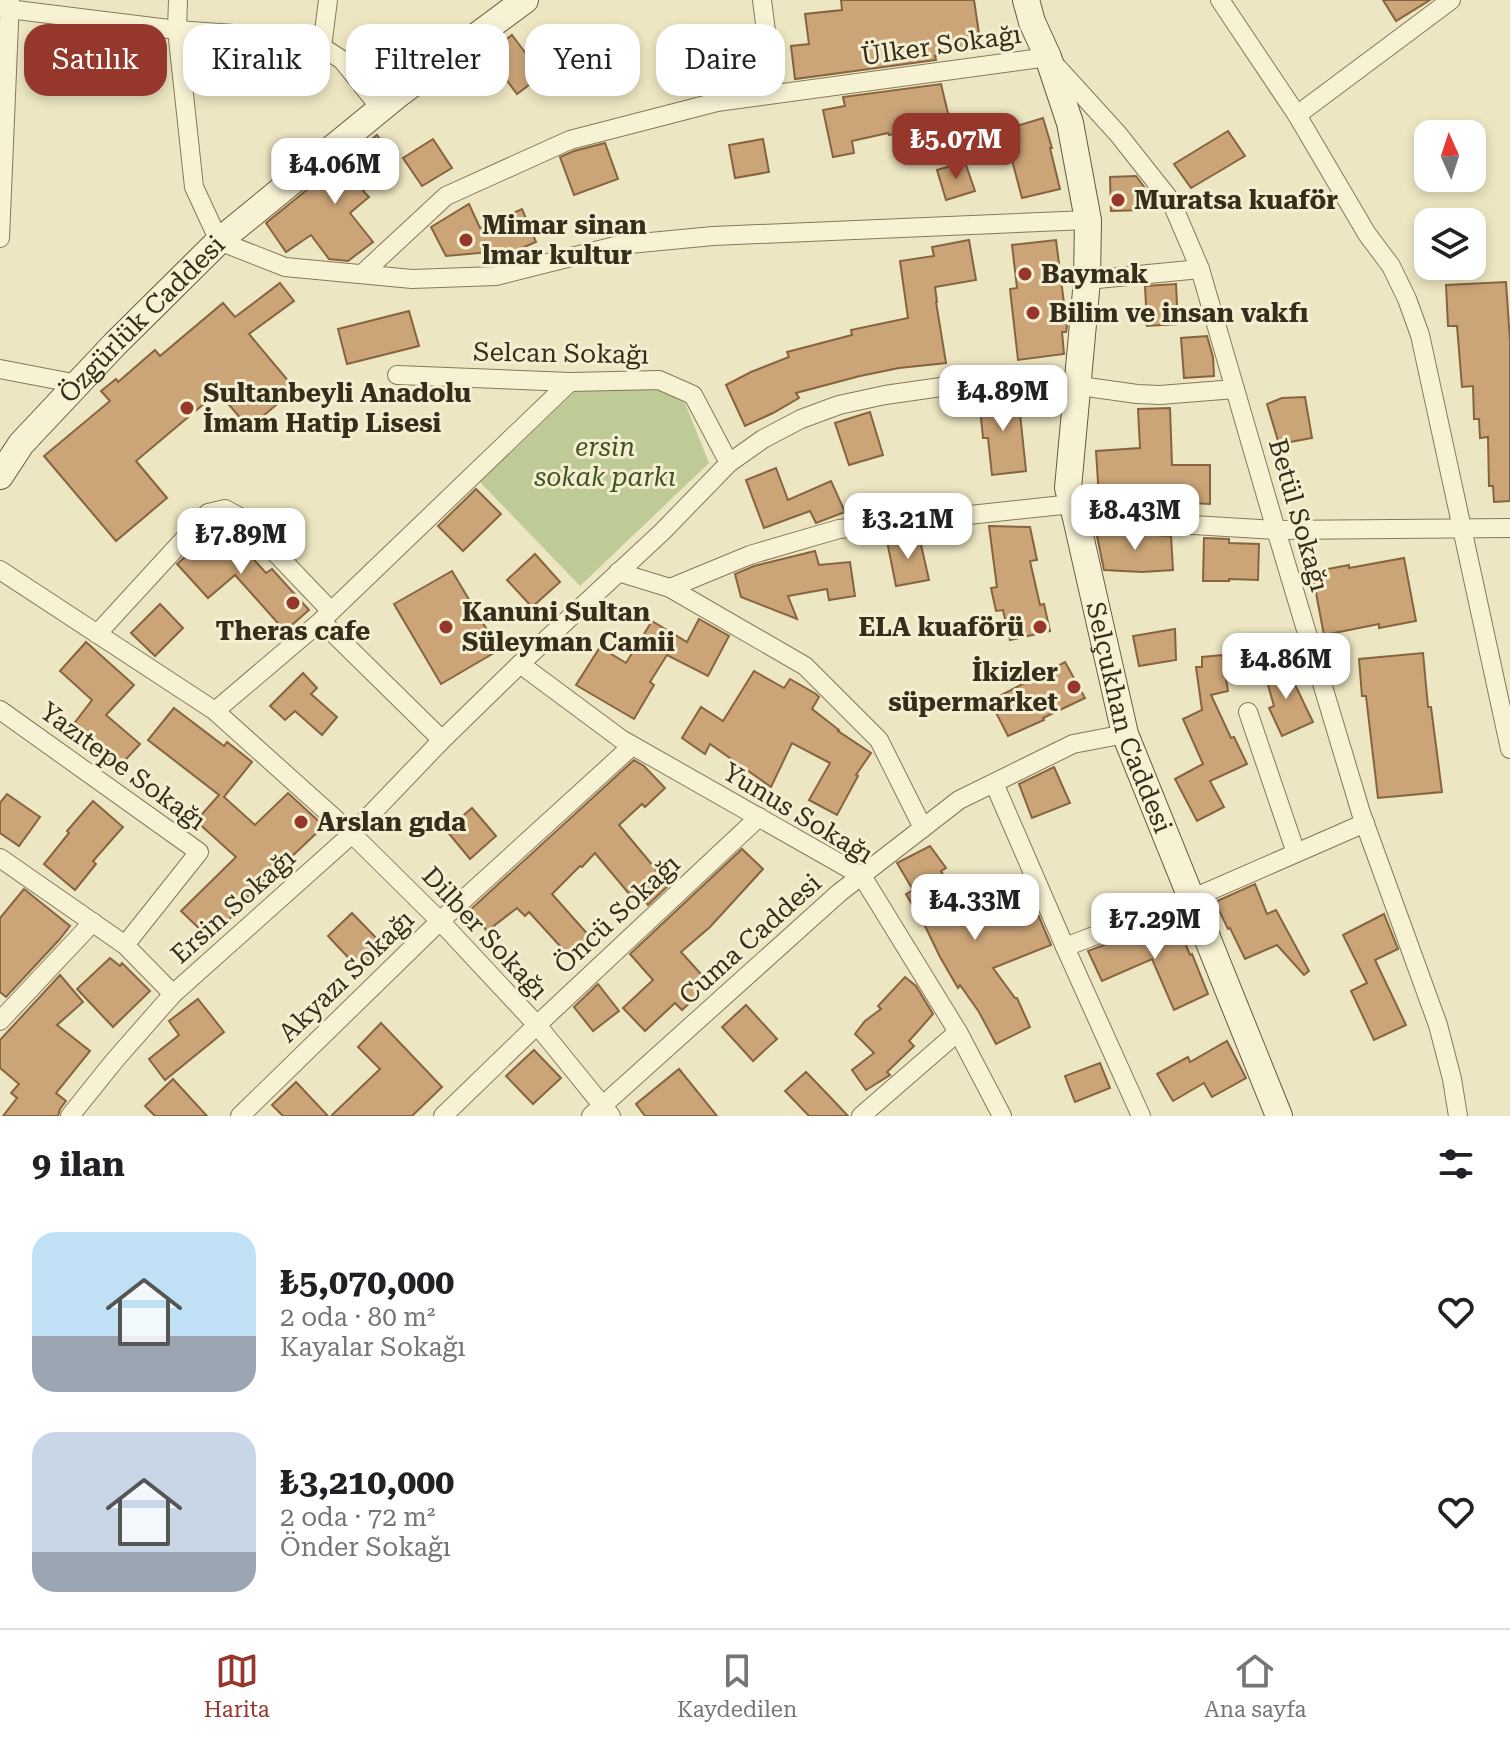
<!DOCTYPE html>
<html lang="tr">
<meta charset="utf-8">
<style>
body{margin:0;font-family:"Roboto Serif",serif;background:#f6f6f6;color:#202124;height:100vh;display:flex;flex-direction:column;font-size:30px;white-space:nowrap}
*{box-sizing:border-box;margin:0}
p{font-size:26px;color:#757577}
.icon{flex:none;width:44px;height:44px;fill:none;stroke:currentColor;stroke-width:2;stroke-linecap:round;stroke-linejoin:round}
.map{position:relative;height:1116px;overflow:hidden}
.details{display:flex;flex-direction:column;background:#fff;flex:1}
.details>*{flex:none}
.banner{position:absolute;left:24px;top:24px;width:800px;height:72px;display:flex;gap:16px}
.needle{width:52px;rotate:357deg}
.fabs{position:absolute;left:1414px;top:120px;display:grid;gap:16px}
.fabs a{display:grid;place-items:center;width:72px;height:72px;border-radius:16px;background:#fff;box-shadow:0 4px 12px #0003;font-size:40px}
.price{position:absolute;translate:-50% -68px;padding:0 18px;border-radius:16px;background:#fff;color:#222;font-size:26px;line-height:52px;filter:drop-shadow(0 2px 4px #0008)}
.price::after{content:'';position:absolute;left:50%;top:48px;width:24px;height:18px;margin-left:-12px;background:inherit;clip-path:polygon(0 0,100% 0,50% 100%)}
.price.on{background:#95372a;color:#fff}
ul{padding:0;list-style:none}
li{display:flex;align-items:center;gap:24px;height:200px;padding:0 32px}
li span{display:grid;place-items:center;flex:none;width:224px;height:160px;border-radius:24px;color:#555}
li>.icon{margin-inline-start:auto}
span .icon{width:96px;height:96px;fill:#fffc;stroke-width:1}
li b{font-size:34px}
h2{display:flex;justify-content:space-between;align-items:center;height:96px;padding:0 32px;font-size:34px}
.chip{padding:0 28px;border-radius:24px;background:#fff;box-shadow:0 4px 12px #0003;font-size:28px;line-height:72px}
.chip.on{background:#95372a;color:#fff}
.menu{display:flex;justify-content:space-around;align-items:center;height:112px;border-top:2px solid #e0e0e0;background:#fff;font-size:22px;color:#757577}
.menu a{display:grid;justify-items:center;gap:4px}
.menu .on{color:#95372a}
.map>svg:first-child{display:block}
.green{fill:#becb96}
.building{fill:#cba578;stroke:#86643f;stroke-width:2}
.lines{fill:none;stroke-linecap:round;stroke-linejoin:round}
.street-casing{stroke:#877759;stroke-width:20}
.secondary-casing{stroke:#69583c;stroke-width:28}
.street{stroke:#f8f2d5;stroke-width:18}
.secondary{stroke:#f8f2d5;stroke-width:26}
.poi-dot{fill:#95372a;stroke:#f5efd1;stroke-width:3}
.labels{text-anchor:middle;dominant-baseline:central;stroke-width:6;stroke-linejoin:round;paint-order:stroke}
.street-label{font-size:26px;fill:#372d1d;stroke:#f5efd1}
.poi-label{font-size:26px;font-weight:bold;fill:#372d1d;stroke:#f5efd1;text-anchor:start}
.park-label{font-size:26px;font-style:italic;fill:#415324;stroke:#f5efd1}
</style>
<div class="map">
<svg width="1510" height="1116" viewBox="0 0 1510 1116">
<rect width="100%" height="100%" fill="#ede6c2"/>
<polygon class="green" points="660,389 685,403 709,463 580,586 480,482 577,390"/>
<g class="building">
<polygon points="841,0 974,0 981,47 939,53 939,56 935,56 936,60 795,79 791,46 809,44 805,14 842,10"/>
<polygon points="1383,0 1430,0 1396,21"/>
<polygon points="512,35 542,75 517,94 487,54"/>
<polygon points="941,84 951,126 889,135 888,133 852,141 854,153 833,157 823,110 845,106 843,97"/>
<polygon points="1043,118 1052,148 1050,148 1060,189 1022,198 1004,130"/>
<polygon points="1228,131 1245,156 1191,188 1174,164"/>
<polygon points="377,135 398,162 363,191 369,197 350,213 373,242 348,261 329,259 311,235 286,252 266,223 319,180 323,184 349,162 347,159"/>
<polygon points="433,139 452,168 422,186 403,158"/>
<polygon points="763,139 769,172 735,178 729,145"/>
<polygon points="605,143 618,179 574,195 560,157 574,151"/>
<polygon points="965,162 975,191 946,200 937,170"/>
<polygon points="1136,176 1145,188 1146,210 1111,211 1110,177"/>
<polygon points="469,204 480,228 522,209 536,242 503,256 501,251 446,256 431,227"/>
<polygon points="969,240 976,280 935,287 937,302 936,302 946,363 899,368 860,376 796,393 799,398 773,413 745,426 726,385 751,372 789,357 787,352 852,335 851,330 908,318 900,261 934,256 932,247"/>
<polygon points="1056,240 1067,327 1066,332 1062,332 1064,354 1018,360 1010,289 1017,288 1012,245"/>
<polygon points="1506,282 1510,341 1510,501 1494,502 1493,486 1489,486 1488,437 1480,438 1479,419 1474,419 1473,386 1462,387 1457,326 1448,326 1446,285"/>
<polygon points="280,283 294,301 249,334 295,389 249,428 218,392 136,461 167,498 116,541 44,456 110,401 101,391 116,379 118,382 155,350 160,356 223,303 235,317"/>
<polygon points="1176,284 1178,324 1147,326 1145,286"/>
<polygon points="409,311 419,346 347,364 338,329"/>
<polygon points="1207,336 1213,357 1214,376 1184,378 1181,338"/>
<polygon points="1018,394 1026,471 992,475 988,438 983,438 979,398"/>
<polygon points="1305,397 1312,438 1279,444 1267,404 1282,398"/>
<polygon points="1170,408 1172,465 1210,465 1210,504 1170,502 1170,512 1141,510 1140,495 1099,498 1096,451 1140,448 1138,409"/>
<polygon points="870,412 883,455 849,465 835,423"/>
<polygon points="776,468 788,500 831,481 845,512 816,523 810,511 764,528 746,480"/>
<polygon points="476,489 501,514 463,551 438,526"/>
<polygon points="222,524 266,573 272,569 309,610 285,631 235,575 208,598 177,564"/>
<polygon points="989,526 1030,527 1037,560 1030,561 1040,605 1044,604 1050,631 1010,640 1003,610 996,611 991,588 997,587"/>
<polygon points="1096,531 1171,536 1173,570 1142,572 1104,570"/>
<polygon points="919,536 929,580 896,586 887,541"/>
<polygon points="1204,538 1229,539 1229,543 1259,544 1258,580 1229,579 1229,581 1203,581"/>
<polygon points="815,551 819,565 850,562 855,596 829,600 827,589 788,596 797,619 741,597 735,574 754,566"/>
<polygon points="535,554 560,582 532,607 507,580"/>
<polygon points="1404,558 1416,621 1379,628 1379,624 1324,635 1312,572 1349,565 1349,568"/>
<polygon points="452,571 499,650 441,684 394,604"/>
<polygon points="160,604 183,628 155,656 131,633"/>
<polygon points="699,619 729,636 708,676 667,655 650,682 654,685 634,719 576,685 600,647 626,663 652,621 687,642"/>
<polygon points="1175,629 1176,660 1139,666 1133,636"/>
<polygon points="86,642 134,685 106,715 140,744 117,769 92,747 89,752 66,734 92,700 60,671"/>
<polygon points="1423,653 1428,707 1431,707 1442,792 1378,798 1366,696 1362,696 1359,659"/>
<polygon points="1222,655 1228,691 1211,695 1231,738 1234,737 1247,764 1210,781 1224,807 1197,821 1175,779 1203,764 1183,719 1202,710 1196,667 1202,667 1202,657"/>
<polygon points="1065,662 1085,698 1043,718 1044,720 1008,736 990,701"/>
<polygon points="1286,666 1313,722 1282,736 1269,708 1274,706 1263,668"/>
<polygon points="754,671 784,688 790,679 816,694 819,697 812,709 839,730 838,731 871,753 856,775 858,776 837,815 809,800 830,763 792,743 771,787 710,744 705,754 682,738 701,707 723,721"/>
<polygon points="303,673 317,688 311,694 337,717 322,735 295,711 285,720 270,706"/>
<polygon points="174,708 224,746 227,742 252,762 224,797 255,825 288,793 324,826 287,861 285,860 238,906 240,908 210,939 181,911 236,857 196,821 219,795 148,740"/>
<polygon points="634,760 644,766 665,788 645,807 642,804 619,825 669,885 648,905 642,897 636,902 595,853 582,867 580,866 552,894 591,938 570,957 529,912 525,916 517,908 487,931 470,910"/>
<polygon points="1054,767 1070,803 1032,818 1019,784"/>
<polygon points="7,794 40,817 19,846 0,833 0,803"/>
<polygon points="93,801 123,827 93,861 96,864 75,890 44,864 69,833 67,831"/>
<polygon points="472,808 496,836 470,859 446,830"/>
<polygon points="930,846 946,868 941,871 972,924 1031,898 1051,945 993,968 1015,998 1017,998 1030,1027 996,1044 979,1012 960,985 958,988 940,957 926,928 906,894 913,890 897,863"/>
<polygon points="742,849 763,869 710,927 681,952 710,984 682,1010 675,1003 645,1031 623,1008 653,980 630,954"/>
<polygon points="1255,884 1267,914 1276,910 1309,971 1304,975 1277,945 1245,959 1230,928 1228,929 1215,902"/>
<polygon points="24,889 70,926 59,940 6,997 0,992 0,918"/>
<polygon points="352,913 383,945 359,969 328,936"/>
<polygon points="1384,914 1398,949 1375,960 1406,1025 1374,1040 1351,991 1367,983 1343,935"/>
<polygon points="1175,918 1190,955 1192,954 1208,994 1174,1010 1152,959 1102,981 1088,951"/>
<polygon points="110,958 120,966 122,963 150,991 113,1027 77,989"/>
<polygon points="60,975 83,1002 57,1025 90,1051 56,1093 66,1101 60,1109 58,1116 3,1116 17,1098 11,1093 19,1084 0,1068 0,1040"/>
<polygon points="905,977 916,986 933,1014 909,1041 914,1046 887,1072 890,1075 866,1090 852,1070 874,1053 855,1034 865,1021 881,1009 878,1006"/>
<polygon points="598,984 619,1011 593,1031 574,1007"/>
<polygon points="198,999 224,1032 165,1080 149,1059 179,1035 169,1021"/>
<polygon points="746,1005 777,1039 753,1061 722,1027"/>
<polygon points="381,1023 442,1087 412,1116 331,1116 380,1069 358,1047"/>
<polygon points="1227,1041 1246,1078 1212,1097 1204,1083 1173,1101 1157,1074 1188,1057 1190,1062"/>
<polygon points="534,1050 561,1078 533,1104 506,1076"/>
<polygon points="1100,1063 1110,1088 1075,1102 1065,1076"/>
<polygon points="679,1069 717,1116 645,1116 636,1104"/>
<polygon points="806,1072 833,1100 848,1116 809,1116 785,1091"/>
<polygon points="173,1079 207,1116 155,1116 145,1106"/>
<polygon points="296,1082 328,1116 283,1116 272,1105"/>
</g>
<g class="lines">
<g class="street-casing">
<g id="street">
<polyline points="178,0 177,30 194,187 219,241 285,267 412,279 496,276 619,245 713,236 1088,220"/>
<polyline points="762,0 774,94"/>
<polyline points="1220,0 1297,115 1367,234 1391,266 1407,299 1420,335 1510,749"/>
<polyline points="0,8 177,30 294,38 322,47 342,60 381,109"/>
<polyline points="322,47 328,0"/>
<polyline points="1297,115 1451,0"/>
<polyline points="0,238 10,0"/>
<polyline points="362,274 446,196 570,140 717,102 1048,57 1118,134 1171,201 1200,269 1276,530 1361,813 1438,1025 1452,1079 1458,1116"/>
<polyline points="1087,280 1200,269"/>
<polyline points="0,369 78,384"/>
<polyline points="397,375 570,382 659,380 693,395 729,463"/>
<polyline points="1076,518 1276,530 1510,528"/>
<polyline points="0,570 215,711 352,834 440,921 537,1025 611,1116"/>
<polyline points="618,572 670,588 805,666 879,740 923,828"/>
<polyline points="670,588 750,555 839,529 1072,504"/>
<polyline points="321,621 442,740"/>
<polyline points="97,634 208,513 225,509 242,518 331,611"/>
<polyline points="520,664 621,739 862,876 958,1032 1002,1116"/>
<polyline points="0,710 199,852 125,945"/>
<polyline points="215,711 321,621 570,382"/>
<polyline points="1248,712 1296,853"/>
<polyline points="994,783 1065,947 1141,1116"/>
<polyline points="0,858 125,945 173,994"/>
<polyline points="1065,947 1191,899 1365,823"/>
<polyline points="0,1021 93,922"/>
<polyline points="70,1116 115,1060 173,994 352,834 442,740 520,664 662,532 729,463 763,439 801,419 839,405 885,395 997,379 1037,380 1137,394 1160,395 1235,389"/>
<polyline points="240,1116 440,921 632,746"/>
<polyline points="443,1116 537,1025 759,817"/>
<polyline points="591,1116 839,893 959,800 1073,744 1125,734"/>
<polyline points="861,1116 958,1032"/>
</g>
</g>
<g class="secondary-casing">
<g id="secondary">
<path id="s1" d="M1026,0L1032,22L1048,57L1070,123L1088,220L1087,280L1068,488L1076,518L1125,734L1279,1116"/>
<path id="s2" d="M0,476L21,444L115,344L219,241L400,93L525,0"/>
</g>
</g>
<use href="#street" class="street"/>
<use href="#secondary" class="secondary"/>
</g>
<g class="poi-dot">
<circle cx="1118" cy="200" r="8"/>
<circle cx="466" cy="240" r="8"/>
<circle cx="1025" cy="274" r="8"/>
<circle cx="1033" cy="313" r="8"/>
<circle cx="187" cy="408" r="8"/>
<circle cx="293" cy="603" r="8"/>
<circle cx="446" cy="627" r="8"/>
<circle cx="1040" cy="627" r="8"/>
<circle cx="1074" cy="687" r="8"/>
<circle cx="301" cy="822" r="8"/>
</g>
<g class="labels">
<g class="street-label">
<text transform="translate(941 45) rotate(-8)">Ülker Sokağı</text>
<text stroke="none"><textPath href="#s2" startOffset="212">Özgürlük Caddesi</textPath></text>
<text transform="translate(561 353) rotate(1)">Selcan Sokağı</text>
<text transform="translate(1299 515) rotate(74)">Betül Sokağı</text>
<text stroke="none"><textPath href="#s1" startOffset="736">Selçukhan Caddesi</textPath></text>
<text transform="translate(123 766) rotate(36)">Yazıtepe Sokağı</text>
<text transform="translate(798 813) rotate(31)">Yunus Sokağı</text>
<text transform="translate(233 906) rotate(-42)">Ersin Sokağı</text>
<text transform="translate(617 914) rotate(-43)">Öncü Sokağı</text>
<text transform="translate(485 933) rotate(47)">Dilber Sokağı</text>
<text transform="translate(750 939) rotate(-42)">Cuma Caddesi</text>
<text transform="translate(346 976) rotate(-44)">Akyazı Sokağı</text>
</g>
<g class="poi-label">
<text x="1134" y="200">Muratsa kuaför</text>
<text x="482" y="225">Mimar sinan<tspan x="482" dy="30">lmar kultur</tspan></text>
<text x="1041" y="274">Baymak</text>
<text x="1049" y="313">Bilim ve insan vakfı</text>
<text x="203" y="393">Sultanbeyli Anadolu<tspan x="203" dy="30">İmam Hatip Lisesi</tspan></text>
<text x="462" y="612">Kanuni Sultan<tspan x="462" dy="30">Süleyman Camii</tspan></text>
<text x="1024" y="627" text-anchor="end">ELA kuaförü</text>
<text x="293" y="631" text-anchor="middle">Theras cafe</text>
<text x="1058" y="672" text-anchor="end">İkizler<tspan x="1058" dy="30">süpermarket</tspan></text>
<text x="317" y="822">Arslan gıda</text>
</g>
<g class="park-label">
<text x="605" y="447">ersin<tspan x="605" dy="30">sokak parkı</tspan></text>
</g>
</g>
</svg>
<div class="fabs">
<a><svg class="needle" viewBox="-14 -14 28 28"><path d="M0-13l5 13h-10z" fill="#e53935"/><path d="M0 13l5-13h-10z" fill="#757577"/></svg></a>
<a><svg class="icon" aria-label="layers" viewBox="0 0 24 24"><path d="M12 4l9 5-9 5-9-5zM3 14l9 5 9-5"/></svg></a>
</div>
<b class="price on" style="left:956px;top:181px">₺5.07M</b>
<b class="price" style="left:335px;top:206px">₺4.06M</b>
<b class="price" style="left:1003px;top:433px">₺4.89M</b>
<b class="price" style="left:1135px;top:552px">₺8.43M</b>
<b class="price" style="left:908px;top:561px">₺3.21M</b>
<b class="price" style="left:241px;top:576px">₺7.89M</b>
<b class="price" style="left:1286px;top:701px">₺4.86M</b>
<b class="price" style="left:975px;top:942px">₺4.33M</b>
<b class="price" style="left:1155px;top:961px">₺7.29M</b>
<div class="banner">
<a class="chip on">Satılık</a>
<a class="chip">Kiralık</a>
<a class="chip">Filtreler</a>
<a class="chip">Yeni</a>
<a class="chip">Daire</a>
</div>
</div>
<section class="details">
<h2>9 ilan<svg class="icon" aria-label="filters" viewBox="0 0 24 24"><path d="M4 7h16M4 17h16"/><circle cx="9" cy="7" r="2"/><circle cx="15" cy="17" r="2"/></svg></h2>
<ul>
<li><span style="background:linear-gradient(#bfe0f5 65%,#9aa5b1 0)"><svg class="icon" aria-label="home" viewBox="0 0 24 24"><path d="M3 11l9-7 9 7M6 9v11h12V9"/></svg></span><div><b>₺5,070,000</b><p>2 oda · 80 m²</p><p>Kayalar Sokağı</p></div><svg class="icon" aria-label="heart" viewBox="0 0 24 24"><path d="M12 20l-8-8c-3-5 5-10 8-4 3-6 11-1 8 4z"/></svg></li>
<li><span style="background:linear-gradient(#c9d6e8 75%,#9aa5b1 0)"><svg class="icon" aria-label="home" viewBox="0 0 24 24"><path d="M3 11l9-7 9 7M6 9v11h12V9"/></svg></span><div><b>₺3,210,000</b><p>2 oda · 72 m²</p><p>Önder Sokağı</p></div><svg class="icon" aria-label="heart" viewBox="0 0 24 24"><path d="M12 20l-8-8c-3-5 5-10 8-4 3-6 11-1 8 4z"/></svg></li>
</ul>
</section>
<nav class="menu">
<a class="on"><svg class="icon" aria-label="map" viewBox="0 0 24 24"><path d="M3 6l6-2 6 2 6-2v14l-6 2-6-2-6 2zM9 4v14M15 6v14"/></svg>Harita</a>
<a><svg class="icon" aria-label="saved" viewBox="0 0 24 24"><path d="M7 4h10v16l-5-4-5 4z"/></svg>Kaydedilen</a>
<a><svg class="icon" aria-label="home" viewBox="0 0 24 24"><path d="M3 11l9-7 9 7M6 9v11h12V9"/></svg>Ana sayfa</a>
</nav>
